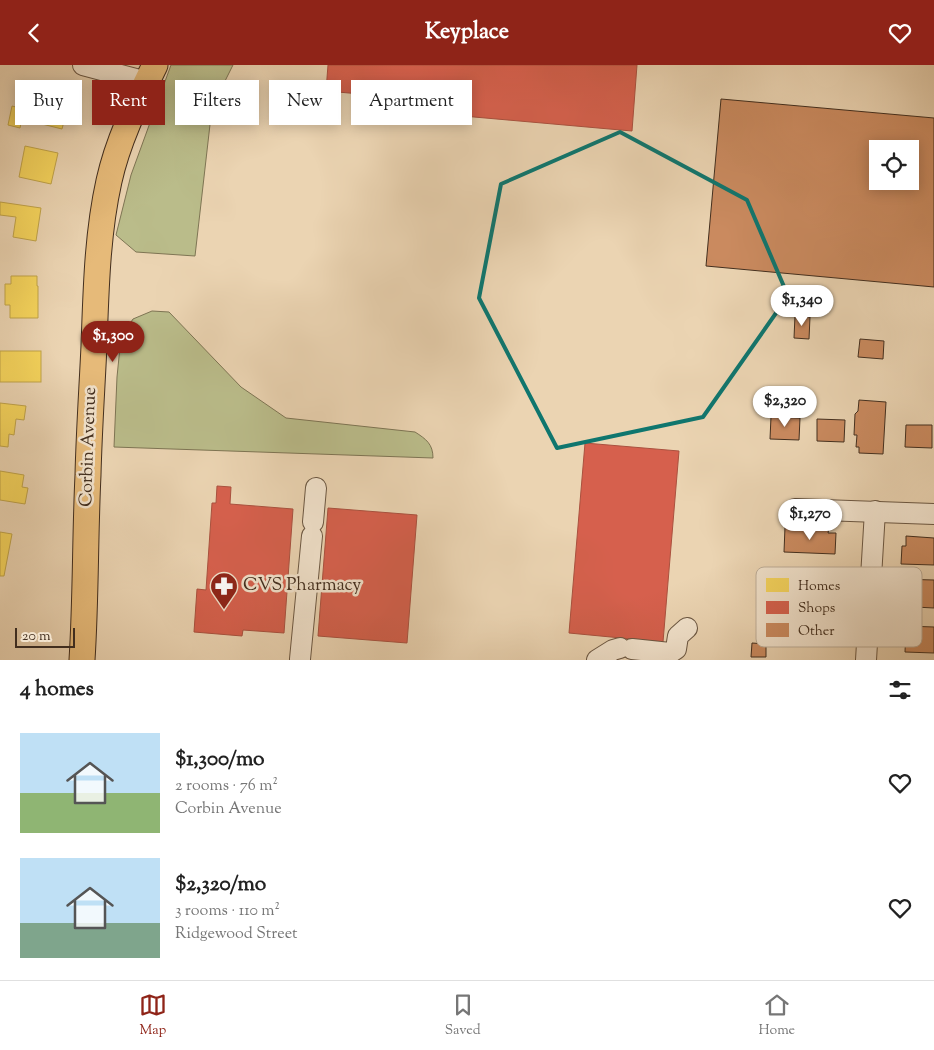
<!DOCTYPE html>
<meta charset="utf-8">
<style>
body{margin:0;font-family:"Sorts Mill Goudy",serif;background:#f6f6f6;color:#222;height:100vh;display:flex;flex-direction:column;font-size:19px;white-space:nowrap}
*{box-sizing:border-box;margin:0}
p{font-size:16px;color:#767676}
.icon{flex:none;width:28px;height:28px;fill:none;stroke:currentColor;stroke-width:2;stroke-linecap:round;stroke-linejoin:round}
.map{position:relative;height:595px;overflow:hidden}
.sheet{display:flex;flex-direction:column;background:#fff;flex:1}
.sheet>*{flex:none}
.banner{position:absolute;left:15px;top:15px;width:500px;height:45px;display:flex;gap:10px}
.buttons{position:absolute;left:869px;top:75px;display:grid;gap:10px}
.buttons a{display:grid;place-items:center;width:50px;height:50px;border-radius:0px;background:#fff;box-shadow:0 2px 12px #0003;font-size:25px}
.scale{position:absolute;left:15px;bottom:12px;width:60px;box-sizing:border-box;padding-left:5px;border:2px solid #422e1e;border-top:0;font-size:14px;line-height:18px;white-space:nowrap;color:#422e1e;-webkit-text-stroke:4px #f2e3cd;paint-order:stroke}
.price{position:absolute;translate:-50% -42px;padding:0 11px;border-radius:18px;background:#fff;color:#222;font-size:16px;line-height:32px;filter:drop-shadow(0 1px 2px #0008)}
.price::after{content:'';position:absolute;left:50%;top:30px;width:15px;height:11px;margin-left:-8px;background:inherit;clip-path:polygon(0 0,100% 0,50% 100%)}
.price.selected{background:#8f2418;color:#fff}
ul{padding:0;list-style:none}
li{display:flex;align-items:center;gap:15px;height:125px;padding:0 20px}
li span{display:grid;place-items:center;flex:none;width:140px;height:100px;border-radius:0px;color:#555}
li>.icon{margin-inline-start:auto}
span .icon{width:60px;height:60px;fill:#fffc;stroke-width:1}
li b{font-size:21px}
h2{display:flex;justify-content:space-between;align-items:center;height:60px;padding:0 20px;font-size:21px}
.pill{padding:0 18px;border-radius:0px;background:#fff;box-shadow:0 2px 12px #0003;font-size:18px;line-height:45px}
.pill.selected{background:#8f2418;color:#fff}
header{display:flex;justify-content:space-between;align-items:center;height:65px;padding:0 20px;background:#8f2418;color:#fff;font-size:22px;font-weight:700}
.dock{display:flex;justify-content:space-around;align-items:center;height:70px;border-top:1px solid #e0e0e0;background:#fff;font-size:14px;color:#767676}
.dock a{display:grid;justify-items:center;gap:2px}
.dock .selected{color:#8f2418}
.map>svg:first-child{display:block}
.green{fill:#babc8a;stroke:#7e7554}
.homes{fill:#f6d55c;stroke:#c0a349}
.shops{fill:#d6604d;stroke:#aa513f}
.building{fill:#ca8a5f;stroke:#422e1e;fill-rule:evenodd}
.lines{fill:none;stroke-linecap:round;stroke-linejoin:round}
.minor-casing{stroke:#6c5843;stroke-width:22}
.major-casing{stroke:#422e1e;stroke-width:27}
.minor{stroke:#f2e3cd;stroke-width:20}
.major{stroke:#e6ba79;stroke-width:25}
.marked{fill:none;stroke:#0f766e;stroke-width:4;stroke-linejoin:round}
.labels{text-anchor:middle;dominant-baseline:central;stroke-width:5;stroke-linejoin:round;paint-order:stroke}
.street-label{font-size:18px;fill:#422e1e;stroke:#f2e3cd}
.poi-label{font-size:18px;fill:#422e1e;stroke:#f2e3cd;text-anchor:start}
.key{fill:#f2e3cd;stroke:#bdad98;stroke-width:1}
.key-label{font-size:14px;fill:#422e1e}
</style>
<header><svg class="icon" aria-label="back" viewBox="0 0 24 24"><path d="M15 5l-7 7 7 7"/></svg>Keyplace<svg class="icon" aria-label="heart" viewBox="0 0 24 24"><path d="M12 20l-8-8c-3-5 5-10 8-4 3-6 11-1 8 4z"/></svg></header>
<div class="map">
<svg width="934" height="595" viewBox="0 0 934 595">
<rect width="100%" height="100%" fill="#ebd4b2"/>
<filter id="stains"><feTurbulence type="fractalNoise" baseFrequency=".004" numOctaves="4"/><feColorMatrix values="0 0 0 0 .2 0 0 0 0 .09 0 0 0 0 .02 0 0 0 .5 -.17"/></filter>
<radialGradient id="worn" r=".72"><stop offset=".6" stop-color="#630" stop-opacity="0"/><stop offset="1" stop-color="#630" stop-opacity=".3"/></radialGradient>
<g class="green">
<polygon points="171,0 233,0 212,42 195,191 136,187 116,170 131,110"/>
<path d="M152,246L169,247L241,322L286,353L415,367C426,374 433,379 433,393L114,382L117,312L121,272L133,254Z"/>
</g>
<g class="homes">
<polygon points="46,27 70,33 62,64 38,58"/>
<polygon points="12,41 24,44 20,63 8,60"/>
<polygon points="25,81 58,88 51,119 19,112"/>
<polygon points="0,137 41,143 36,176 13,172 16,152 0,150"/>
<polygon points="11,211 37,211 37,221 38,221 38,253 10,253 10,240 5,240 5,219 11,219"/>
<rect x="0" y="286" width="41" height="31"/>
<polygon points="0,338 26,341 24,355 16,354 14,370 9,369 8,382 0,381"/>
<polygon points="0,406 24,410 22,422 28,423 25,439 0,435"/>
<polygon points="0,467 12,469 4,511 0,511"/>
</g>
<g class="shops">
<polygon points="328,0 637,0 632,66 429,48 430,35 326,26"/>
<polygon points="585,378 679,386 663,577 569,568"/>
<polygon points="217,421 231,422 230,439 293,444 284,568 243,565 242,571 194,567 197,524 206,525 212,438 216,438"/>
<polygon points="328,443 417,450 407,578 318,571"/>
</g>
<g class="building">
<path d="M721,34L934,53V222L706,201ZM878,84H910V116H878Z"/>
<polygon points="795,251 810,252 809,274 794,273"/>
<polygon points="860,274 884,276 883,294 858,292"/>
<polygon points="859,335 886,337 883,389 859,388 859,382 856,382 857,370 854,370 855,349 858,346"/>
<polygon points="771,352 800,353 799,375 770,374"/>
<polygon points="817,354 845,355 844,377 817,376"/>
<polygon points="906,360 932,360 932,383 905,382"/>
<polygon points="785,462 829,463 828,468 836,468 835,489 784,487"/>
<polygon points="906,471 934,473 934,500 901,499 902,481 906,481"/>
<polygon points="897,514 934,515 934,543 896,541"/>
<polygon points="906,561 934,562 934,588 905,587"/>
<polygon points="752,578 766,579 766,592 751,592"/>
</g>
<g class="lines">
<g class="minor-casing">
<g id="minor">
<polyline points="83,0 147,17"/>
<polyline points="795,444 934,449"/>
<polyline points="313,457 316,423"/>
<polyline points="632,584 670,588 676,584 678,571 687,563"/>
<polyline points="300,594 312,471"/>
<polyline points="597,595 613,585 620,583"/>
<polyline points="866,595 875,446"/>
</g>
</g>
<g class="major-casing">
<path id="major" d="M82,595C86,533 85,471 88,410C89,367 92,324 94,281C96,226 97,170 109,116C118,75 137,37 155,0"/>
</g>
<use href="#minor" class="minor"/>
<use href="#major" class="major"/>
</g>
<path class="marked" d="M620,67L747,135L788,231L703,352L557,383L479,233L501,119Z"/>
<defs>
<g id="pharmacy-pin" transform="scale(1.4375)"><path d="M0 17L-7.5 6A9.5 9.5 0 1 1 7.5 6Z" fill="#8f2418" stroke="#f2e3cd"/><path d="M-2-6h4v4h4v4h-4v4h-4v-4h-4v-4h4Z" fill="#fff"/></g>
</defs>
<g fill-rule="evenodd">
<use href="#pharmacy-pin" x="224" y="521"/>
</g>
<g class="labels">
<g class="street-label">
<text transform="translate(89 382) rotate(-88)">Corbin Avenue</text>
</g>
<g class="poi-label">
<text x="243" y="521">CVS Pharmacy</text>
</g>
</g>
<rect x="756" y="502" width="166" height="80" rx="8" class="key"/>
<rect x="766" y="513" width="23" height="14" fill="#f6d55c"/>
<rect x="766" y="536" width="23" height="13" fill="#d6604d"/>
<rect x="766" y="558" width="23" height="14" fill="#ca8a5f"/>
<g class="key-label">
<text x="798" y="525">Homes</text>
<text x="798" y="547">Shops</text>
<text x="798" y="570">Other</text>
</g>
<rect width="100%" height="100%" filter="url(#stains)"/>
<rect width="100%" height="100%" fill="url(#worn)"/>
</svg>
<div class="buttons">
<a><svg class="icon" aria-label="locate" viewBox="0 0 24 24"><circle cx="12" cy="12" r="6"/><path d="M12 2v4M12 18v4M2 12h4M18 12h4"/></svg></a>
</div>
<div class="scale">20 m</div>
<b class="price" style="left:802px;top:262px">$1,340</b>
<b class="price selected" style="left:113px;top:298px">$1,300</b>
<b class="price" style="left:785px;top:363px">$2,320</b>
<b class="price" style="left:810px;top:476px">$1,270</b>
<div class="banner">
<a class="pill">Buy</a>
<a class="pill selected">Rent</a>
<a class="pill">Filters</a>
<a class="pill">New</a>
<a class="pill">Apartment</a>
</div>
</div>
<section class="sheet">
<h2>4 homes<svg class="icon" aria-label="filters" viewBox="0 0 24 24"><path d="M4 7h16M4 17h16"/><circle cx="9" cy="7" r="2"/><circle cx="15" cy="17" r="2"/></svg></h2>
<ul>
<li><span style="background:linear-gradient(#bfe0f5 60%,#8fb573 0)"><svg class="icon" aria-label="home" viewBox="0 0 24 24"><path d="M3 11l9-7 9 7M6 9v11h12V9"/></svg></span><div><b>$1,300/mo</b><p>2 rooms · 76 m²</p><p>Corbin Avenue</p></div><svg class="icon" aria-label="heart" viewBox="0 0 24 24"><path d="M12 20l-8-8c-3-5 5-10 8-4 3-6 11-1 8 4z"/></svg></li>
<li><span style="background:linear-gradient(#bfe0f5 65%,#7fa58c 0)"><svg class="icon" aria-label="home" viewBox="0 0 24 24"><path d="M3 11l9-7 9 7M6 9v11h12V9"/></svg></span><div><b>$2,320/mo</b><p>3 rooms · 110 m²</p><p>Ridgewood Street</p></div><svg class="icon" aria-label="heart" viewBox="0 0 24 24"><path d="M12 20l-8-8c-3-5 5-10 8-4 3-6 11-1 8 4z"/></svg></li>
</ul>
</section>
<nav class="dock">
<a class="selected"><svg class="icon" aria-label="map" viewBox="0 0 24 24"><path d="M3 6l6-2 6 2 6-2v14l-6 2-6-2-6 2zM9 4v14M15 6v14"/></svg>Map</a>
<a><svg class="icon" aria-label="saved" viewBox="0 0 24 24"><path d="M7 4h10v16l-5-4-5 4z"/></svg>Saved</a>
<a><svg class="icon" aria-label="home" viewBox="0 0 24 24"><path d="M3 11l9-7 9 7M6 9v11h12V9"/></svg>Home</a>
</nav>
